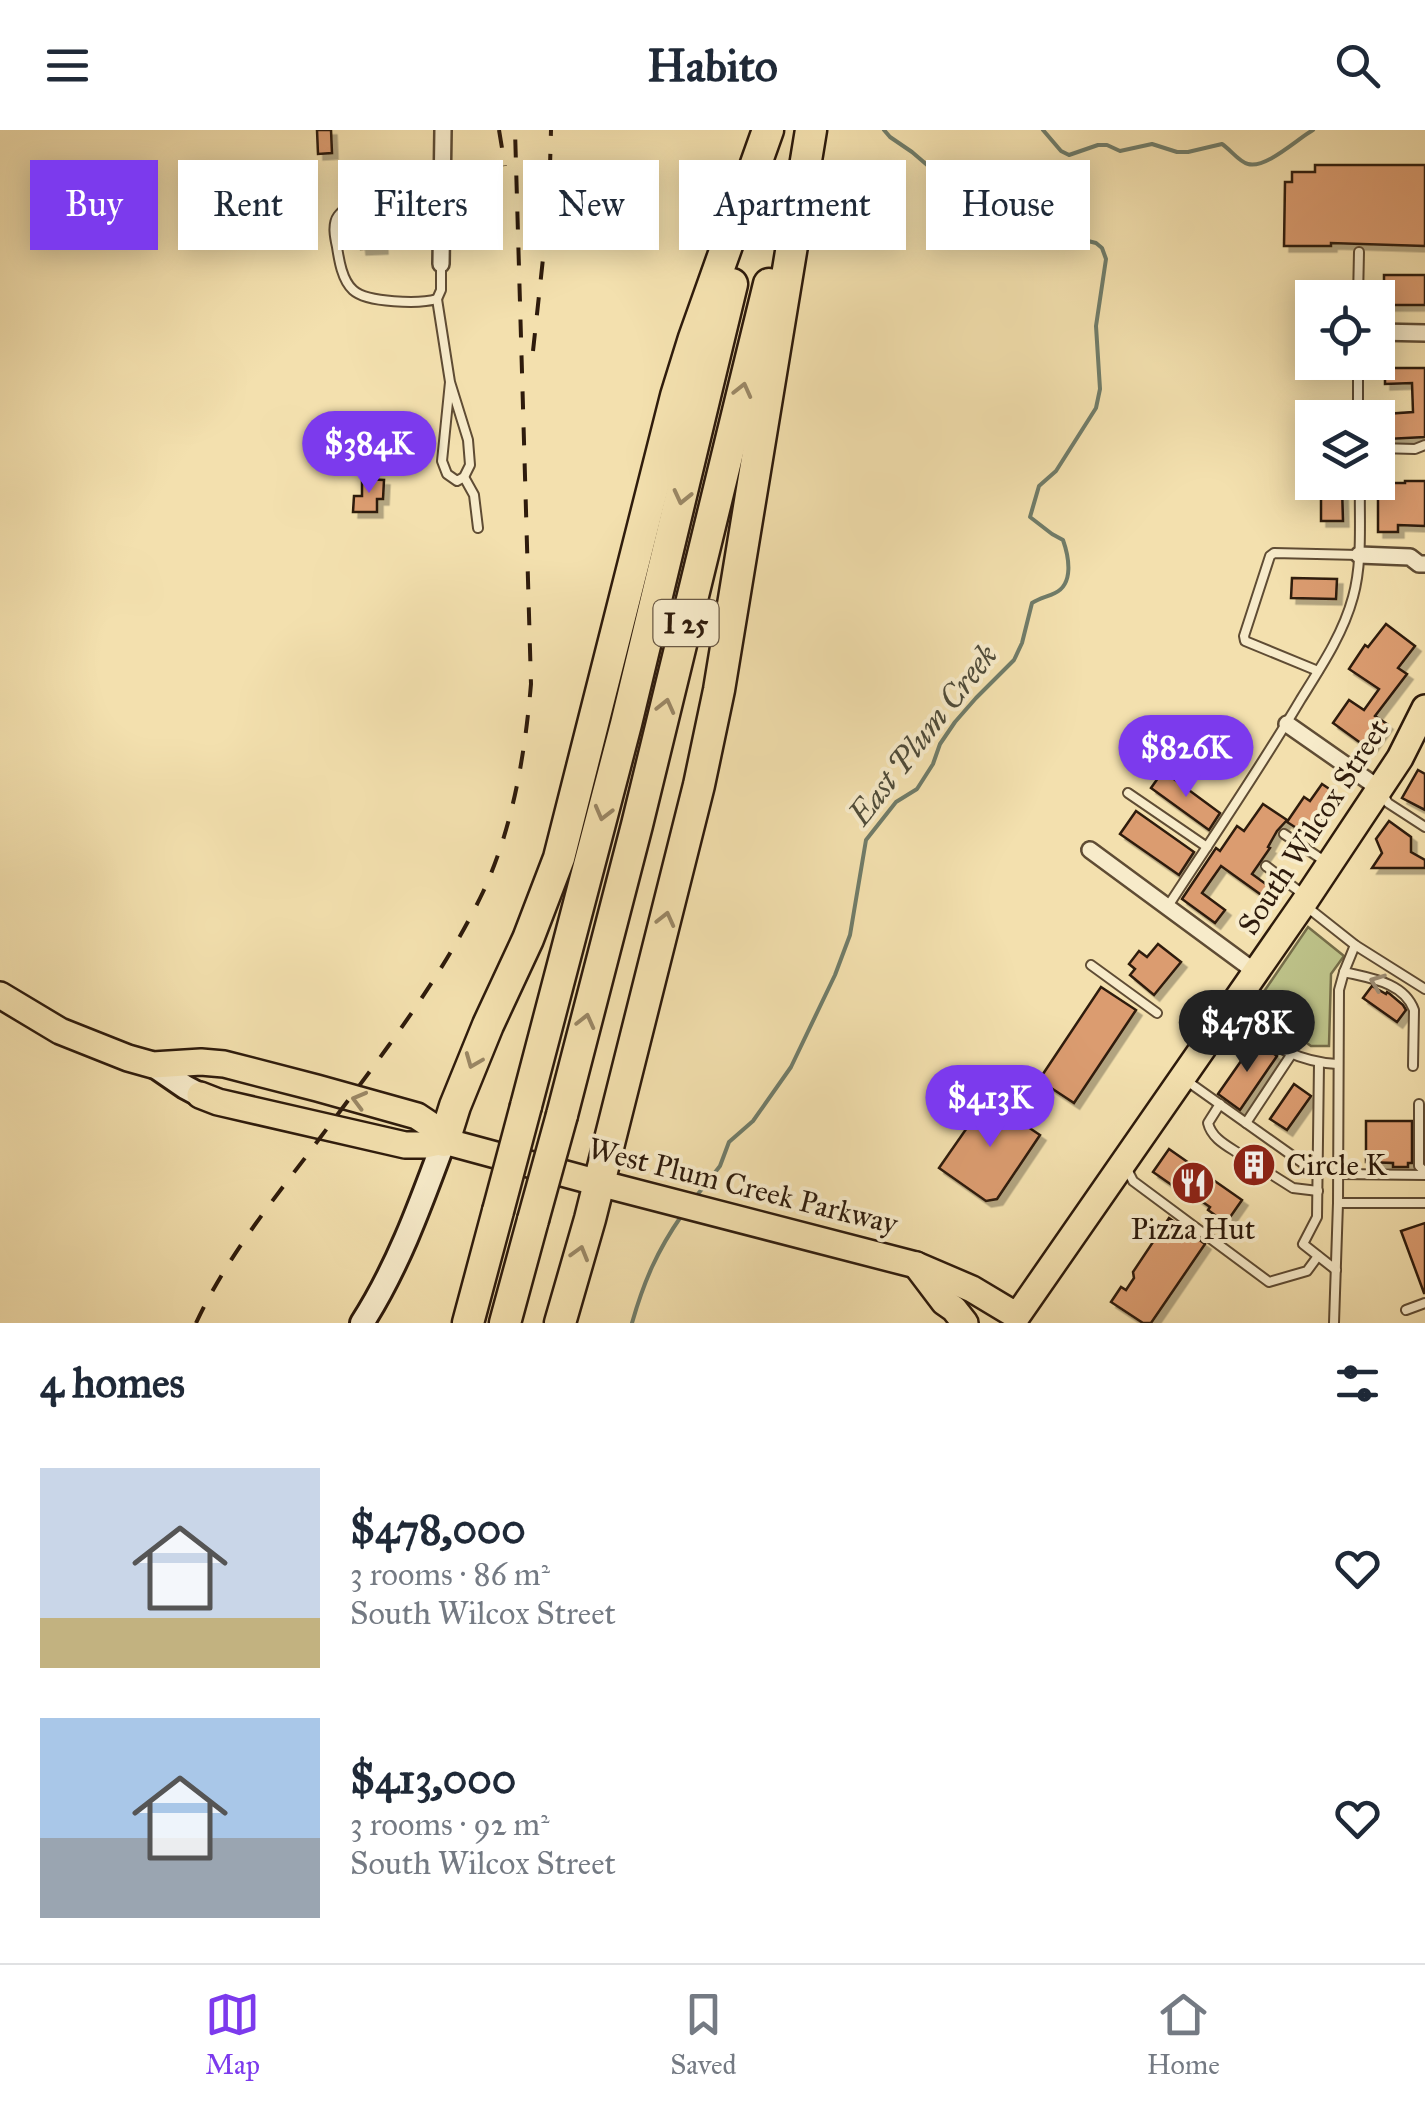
<!DOCTYPE html>
<meta charset="utf-8">
<style>
body{margin:0;font-family:"IM FELL Great Primer",serif;background:#f6f6f7;color:#1f2937;height:100vh;display:flex;flex-direction:column;font-size:38px;white-space:nowrap}
*{box-sizing:border-box;margin:0}
p{font-size:32px;color:#747a83}
.icon{flex:none;width:55px;height:55px;fill:none;stroke:currentColor;stroke-width:2;stroke-linecap:round;stroke-linejoin:round}
.map{position:relative;height:1193px;overflow:hidden}
.side{display:flex;flex-direction:column;background:#fff;flex:1}
.side>*{flex:none}
.guide{position:absolute;left:30px;top:30px;width:1365px;height:90px;display:flex;gap:20px}
.tools{position:absolute;left:1295px;top:150px;display:grid;gap:20px}
.tools a{display:grid;place-items:center;width:100px;height:100px;border-radius:0px;background:#fff;box-shadow:0 5px 25px #0003;font-size:50px}
.price{position:absolute;translate:-50% -85px;padding:0 22px;border-radius:35px;background:#7c3aed;color:#fff;font-size:32px;line-height:65px;filter:drop-shadow(0 2px 5px #0008)}
.price::after{content:'';position:absolute;left:50%;top:60px;width:30px;height:22px;margin-left:-15px;background:inherit;clip-path:polygon(0 0,100% 0,50% 100%)}
.price.on{background:#222;color:#fff}
ul{padding:0;list-style:none}
li{display:flex;align-items:center;gap:30px;height:250px;padding:0 40px}
li span{display:grid;place-items:center;flex:none;width:280px;height:200px;border-radius:0px;color:#555}
li>.icon{margin-inline-start:auto}
span .icon{width:120px;height:120px;fill:#fffc;stroke-width:1}
li b{font-size:42px}
h2{display:flex;justify-content:space-between;align-items:center;height:120px;padding:0 40px;font-size:42px}
.tag{padding:0 35px;border-radius:0px;background:#fff;box-shadow:0 5px 25px #0003;font-size:35px;line-height:90px}
.tag.on{background:#7c3aed;color:#fff}
header{display:flex;justify-content:space-between;align-items:center;height:130px;padding:0 40px;background:#fff;font-size:45px;font-weight:700}
.dock{display:flex;justify-content:space-around;align-items:center;height:140px;border-top:2px solid #e0e1e3;background:#fff;font-size:28px;color:#747a83}
.dock a{display:grid;justify-items:center;gap:5px}
.dock .on{color:#7c3aed}
.map>svg:first-child{display:block}
.green{fill:#bdc289;stroke:#766e4a;stroke-width:2.5}
.lines{fill:none;stroke-linecap:round;stroke-linejoin:round}
.stream{stroke:#707c69;stroke-width:4}
.building{fill:#db9c70;stroke:#2e1b0c;stroke-width:2.5;filter:url(#shadow)}
.service-casing{stroke:#5f4c34;stroke-width:12}
.minor-casing{stroke:#5f4c34;stroke-width:20}
.secondary-casing{stroke:#2e1b0c;stroke-width:28}
.primary-casing{stroke:#2e1b0c;stroke-width:30}
.motorway-casing{stroke:#2e1b0c;stroke-width:35}
.service{stroke:#f7ebca;stroke-width:8}
.minor{stroke:#f7ebca;stroke-width:15}
.secondary{stroke:#f7ebca;stroke-width:22}
.primary{stroke:#f3e0ae;stroke-width:25}
.motorway{stroke:#f3e0ae;stroke-width:30}
.rail{stroke:#2e1b0c;stroke-width:4;stroke-dasharray:18 18;stroke-linecap:butt}
.motorway-bridge-casing{stroke:#2e1b0c;stroke-width:35;stroke-linecap:butt}
.motorway-bridge{stroke:#f3e0ae;stroke-width:30}
.oneway{stroke:#9a8765}
.oneway2{stroke:#9d8d74}
.labels{text-anchor:middle;dominant-baseline:central;stroke-width:8;stroke-linejoin:round;paint-order:stroke}
.shield{fill:#f7ebca;stroke:#6a5945;stroke-width:2.5}
.shield-label{font-size:28px;font-weight:bold;fill:#2e1b0c}
.street-label{font-size:30px;fill:#2e1b0c;stroke:#f7ebca}
.poi-label{font-size:30px;fill:#2e1b0c;stroke:#f7ebca;text-anchor:start}
.water-label{font-size:32px;font-style:italic;fill:#4f4c3a;stroke:#f7ebca}
</style>
<header><svg class="icon" aria-label="menu" viewBox="0 0 24 24"><path d="M4 6h16M4 12h16M4 18h16"/></svg>Habito<svg class="icon" aria-label="search" viewBox="0 0 24 24"><circle cx="10" cy="10" r="6"/><path d="M15 15l6 6"/></svg></header>
<div class="map">
<svg width="1425" height="1193" viewBox="0 0 1425 1193">
<defs>
<filter id="shadow"><feDropShadow dx="5.5" dy="5.5" stdDeviation="0" flood-color="#0004"/></filter>
</defs>
<rect width="100%" height="100%" fill="#f3e0ae"/>
<filter id="stains"><feTurbulence type="fractalNoise" baseFrequency=".002" numOctaves="4"/><feColorMatrix values="0 0 0 0 .2 0 0 0 0 .09 0 0 0 0 .02 0 0 0 .5 -.17"/></filter>
<radialGradient id="worn" r=".72"><stop offset=".6" stop-color="#630" stop-opacity="0"/><stop offset="1" stop-color="#630" stop-opacity=".3"/></radialGradient>
<polygon class="green" points="1308,797 1344,826 1331,844 1329,916 1311,916 1270,887 1257,892 1248,885"/>
<g class="lines">
<g class="stream">
<path d="M1043,0L1061,21L1069,25L1098,15H1107L1120,21L1152,14L1177,22H1188L1222,14C1230,19 1239,32 1248,34C1266,39 1297,9 1313,0"/>
<path d="M694,1069L720,1036L729,1012L753,991L791,937L835,845L850,805L866,710L896,672L917,659L933,634L940,614L955,592L976,568L1014,530L1022,513L1032,473C1040,468 1047,467 1055,463C1074,454 1069,427 1063,410L1052,404L1030,387L1039,356L1056,341L1096,278L1100,259L1096,196L1106,129L1102,118L1096,113L1088,111L1064,116L1055,113L1021,86L964,63L947,52L912,22L890,7L884,0"/>
<path d="M632,1193C644,1151 657,1121 682,1085"/>
</g>
</g>
<g class="building">
<polygon points="317,0 331,0 332,23 318,24"/>
<polygon points="1315,35 1425,35 1425,116 1331,113 1331,116 1284,116 1285,52 1292,52 1292,42 1315,42"/>
<polygon points="381,97 382,118 361,119 360,110 352,110 352,98"/>
<rect x="1384" y="145" width="41" height="30"/>
<polygon points="1385,238 1425,238 1425,307 1387,309 1385,284 1413,282 1412,253 1385,254"/>
<polygon points="362,349 384,350 383,369 377,369 377,382 353,382 354,366 362,366"/>
<polygon points="1405,351 1425,351 1425,396 1398,395 1398,402 1378,402 1378,353 1405,353"/>
<polygon points="1321,357 1342,357 1343,391 1321,391"/>
<polygon points="1292,448 1337,449 1336,469 1291,468"/>
<polygon points="1386,494 1415,516 1398,538 1407,544 1375,586 1387,594 1369,619 1333,593 1349,570 1364,580 1379,559 1349,539 1365,515 1368,517"/>
<polygon points="1418,640 1425,644 1425,680 1402,668"/>
<polygon points="1163,641 1220,683 1209,700 1151,658"/>
<polygon points="1322,654 1334,662 1323,678 1327,680 1309,706 1287,692 1304,667 1310,671"/>
<polygon points="1263,674 1287,690 1277,701 1268,717 1270,718 1252,744 1274,760 1267,769 1221,736 1202,763 1225,780 1215,793 1182,769 1216,718 1220,721 1237,696 1244,701"/>
<polygon points="1136,681 1194,722 1179,745 1120,704"/>
<polygon points="1389,691 1411,707 1411,722 1425,730 1425,738 1372,738 1382,723 1376,709"/>
<polygon points="1158,814 1181,832 1154,865 1130,845 1135,839 1129,834 1139,821 1147,827"/>
<polygon points="1372,856 1386,864 1387,862 1390,864 1403,875 1406,880 1397,892 1363,868"/>
<polygon points="1101,857 1136,880 1074,973 1039,950"/>
<polygon points="1255,911 1277,926 1240,980 1218,964"/>
<polygon points="1294,954 1311,966 1287,1000 1270,989"/>
<polygon points="999,964 1013,974 1007,983 1040,1005 997,1069 986,1071 939,1038 987,969 993,972"/>
<polygon points="1366,991 1412,991 1412,1033 1408,1033 1408,1037 1393,1037 1393,1033 1366,1032"/>
<polygon points="1169,1019 1242,1070 1226,1093 1208,1080 1210,1077 1191,1064 1189,1067 1153,1042"/>
<polygon points="1169,1088 1205,1114 1151,1193 1143,1193 1111,1172 1121,1157 1126,1160 1134,1148 1133,1142"/>
<polygon points="1425,1093 1425,1163 1424,1163 1401,1101"/>
</g>
<g class="lines">
<g class="service-casing">
<g id="service">
<path d="M441,134V160L437,169C420,174 367,173 353,160C342,150 339,130 337,117C335,108 332,94 338,86C356,61 419,85 442,94"/>
<polyline points="1358,168 1359,122"/>
<polyline points="437,169 450,252 468,310 470,335 464,347 457,351 447,344 442,331 450,252"/>
<polyline points="1358,232 1358,288"/>
<polyline points="1378,318 1415,319 1425,315"/>
<polyline points="464,347 474,365 478,398"/>
<polyline points="1318,541 1245,511 1244,506 1270,426 1274,423 1359,425"/>
<polyline points="1128,663 1207,717"/>
<polyline points="1382,663 1388,673 1425,697"/>
<polyline points="1284,704 1326,732"/>
<polyline points="1266,736 1304,765"/>
<path d="M1168,776C1213,707 1259,640 1301,569C1321,537 1343,504 1353,467C1363,431 1359,390 1360,352"/>
<polyline points="1307,777 1355,815 1425,859"/>
<polyline points="1091,835 1157,883"/>
<path d="M1344,842C1369,848 1404,852 1414,880L1413,936"/>
<path d="M1230,885C1268,910 1289,931 1337,934"/>
<polyline points="1319,933 1317,1087 1303,1114 1336,1140"/>
<polyline points="1187,951 1318,1044"/>
<path d="M1220,974L1208,993C1212,1010 1230,1017 1244,1027"/>
<polyline points="1419,974 1419,1036 1425,1042"/>
<polyline points="1246,993 1291,925"/>
<polyline points="1127,1039 1133,1051 1269,1152 1307,1141 1318,1126"/>
<polyline points="1266,1041 1293,1058 1318,1061"/>
<polyline points="1338,1044 1425,1045"/>
<polyline points="1338,1073 1425,1073"/>
<polyline points="1406,1180 1425,1173"/>
<polyline points="1334,1193 1338,1073 1339,860 1344,842 1355,815"/>
</g>
</g>
<g class="minor-casing">
<g id="minor">
<polyline points="441,134 443,0"/>
<polyline points="1378,202 1425,203"/>
<polyline points="1359,425 1410,427 1419,434 1425,434"/>
<polyline points="1287,594 1380,659"/>
<polyline points="1090,720 1257,843"/>
</g>
</g>
<g class="secondary-casing">
<g id="secondary">
<polyline points="153,935 185,957 200,965"/>
<path d="M362,1193C398,1137 421,1073 444,1011"/>
</g>
</g>
<g class="primary-casing">
<g id="primary">
<polyline points="0,865 60,901 128,928 153,935 201,932 224,934 317,958 417,986 432,996 444,1011"/>
<polyline points="200,965 218,972 405,1015 425,1015 444,1011 599,1053 916,1135 972,1159 1017,1186 1303,774 1400,628 1425,578"/>
<polyline points="916,1135 944,1172 954,1179 965,1193"/>
</g>
</g>
<g class="motorway-casing">
<g id="motorway">
<polyline points="526,976 626,594 732,154"/>
<polyline points="562,985 637,695 769,154"/>
<polyline points="444,1011 455,976 488,895 528,809 559,728 676,266 694,208 768,0"/>
<polyline points="468,1193 498,1081"/>
<polyline points="505,1193 533,1090"/>
<polyline points="560,1193 590,1089 699,655 719,560 811,0"/>
</g>
</g>
<use href="#service" class="service"/>
<use href="#minor" class="minor"/>
<use href="#secondary" class="secondary"/>
<use href="#primary" class="primary"/>
<use href="#motorway" class="motorway"/>
<g class="rail">
<polyline points="499,0 505,36"/>
<polyline points="533,221 549,73 551,0"/>
<path d="M196,1193C224,1133 265,1080 305,1028C368,943 437,858 483,762C513,697 525,624 531,554L515,0"/>
</g>
<g class="motorway-bridge-casing">
<g id="motorway-bridge">
<polyline points="498,1081 526,976"/>
<polyline points="533,1090 562,985"/>
</g>
</g>
<use href="#motorway-bridge" class="motorway-bridge"/>
</g>
<defs><path id="oneway-chevron" d="M-2-3.5L2.5 0L-2 3.5" fill="none" stroke-width="1.6" stroke-linecap="round" stroke-linejoin="round" transform="scale(2.5)"/></defs>
<g class="oneway">
<use href="#oneway-chevron" transform="translate(743 260) rotate(-76)"/>
<use href="#oneway-chevron" transform="translate(682 367) rotate(103)"/>
<use href="#oneway-chevron" transform="translate(666 576) rotate(-76)"/>
<use href="#oneway-chevron" transform="translate(603 683) rotate(105)"/>
<use href="#oneway-chevron" transform="translate(666 789) rotate(-76)"/>
<use href="#oneway-chevron" transform="translate(586 891) rotate(-76)"/>
<use href="#oneway-chevron" transform="translate(473 931) rotate(112)"/>
<use href="#oneway-chevron" transform="translate(359 970) rotate(-165)"/>
<use href="#oneway-chevron" transform="translate(580 1123) rotate(-74)"/>
</g>
<use class="oneway2" href="#oneway-chevron" transform="translate(1377 852) rotate(-159)"/>
<defs>
<g id="building-disc" transform="scale(2.25)"><circle r="9.5" fill="#8f2418" stroke="#f7ebca"/><path d="M-4-6H4V6H1V3H-1V6H-4ZM-2.5-4.3h1.7v1.8h-1.7ZM.8-4.3h1.7v1.8H.8ZM-2.5-1h1.7V.8h-1.7ZM.8-1h1.7V.8H.8Z" fill="#fff"/></g>
<g id="restaurant-disc" transform="scale(2.25)"><circle r="9.5" fill="#8f2418" stroke="#f7ebca"/><path d="M-5-6h1v4h1v-4h1v4h1v-4h1v5L-1.5 .5V6h-2V.5L-5-1ZM5-6V6H3V1.5H1.5Q1.5-4 5-6Z" fill="#fff"/></g>
</defs>
<g fill-rule="evenodd">
<use href="#building-disc" x="1254" y="1035"/>
<use href="#restaurant-disc" x="1193" y="1053"/>
</g>
<g class="labels">
<rect class="shield" x="653.5" y="470" width="65" height="46" rx="8"/>
<g class="shield-label">
<text x="686" y="493">I 25</text>
</g>
<g class="street-label">
<text transform="translate(1313 697) rotate(-57)">South Wilcox Street</text>
<text transform="translate(743 1056) rotate(14)">West Plum Creek Parkway</text>
</g>
<g class="poi-label">
<text x="1286" y="1035">Circle K</text>
<text x="1193" y="1099" text-anchor="middle">Pizza Hut</text>
</g>
<g class="water-label">
<text transform="translate(923 605) rotate(-52)">East Plum Creek</text>
</g>
</g>
<rect width="100%" height="100%" filter="url(#stains)"/>
<rect width="100%" height="100%" fill="url(#worn)"/>
</svg>
<div class="tools">
<a><svg class="icon" aria-label="locate" viewBox="0 0 24 24"><circle cx="12" cy="12" r="6"/><path d="M12 2v4M12 18v4M2 12h4M18 12h4"/></svg></a>
<a><svg class="icon" aria-label="layers" viewBox="0 0 24 24"><path d="M12 4l9 5-9 5-9-5zM3 14l9 5 9-5"/></svg></a>
</div>
<b class="price" style="left:369px;top:366px">$384K</b>
<b class="price" style="left:1186px;top:670px">$826K</b>
<b class="price on" style="left:1247px;top:945px">$478K</b>
<b class="price" style="left:990px;top:1020px">$413K</b>
<div class="guide">
<a class="tag on">Buy</a>
<a class="tag">Rent</a>
<a class="tag">Filters</a>
<a class="tag">New</a>
<a class="tag">Apartment</a>
<a class="tag">House</a>
</div>
</div>
<section class="side">
<h2>4 homes<svg class="icon" aria-label="filters" viewBox="0 0 24 24"><path d="M4 7h16M4 17h16"/><circle cx="9" cy="7" r="2"/><circle cx="15" cy="17" r="2"/></svg></h2>
<ul>
<li><span style="background:linear-gradient(#c9d6e8 75%,#c2b280 0)"><svg class="icon" aria-label="home" viewBox="0 0 24 24"><path d="M3 11l9-7 9 7M6 9v11h12V9"/></svg></span><div><b>$478,000</b><p>3 rooms · 86 m²</p><p>South Wilcox Street</p></div><svg class="icon" aria-label="heart" viewBox="0 0 24 24"><path d="M12 20l-8-8c-3-5 5-10 8-4 3-6 11-1 8 4z"/></svg></li>
<li><span style="background:linear-gradient(#a9c7e8 60%,#9aa5b1 0)"><svg class="icon" aria-label="home" viewBox="0 0 24 24"><path d="M3 11l9-7 9 7M6 9v11h12V9"/></svg></span><div><b>$413,000</b><p>3 rooms · 92 m²</p><p>South Wilcox Street</p></div><svg class="icon" aria-label="heart" viewBox="0 0 24 24"><path d="M12 20l-8-8c-3-5 5-10 8-4 3-6 11-1 8 4z"/></svg></li>
</ul>
</section>
<nav class="dock">
<a class="on"><svg class="icon" aria-label="map" viewBox="0 0 24 24"><path d="M3 6l6-2 6 2 6-2v14l-6 2-6-2-6 2zM9 4v14M15 6v14"/></svg>Map</a>
<a><svg class="icon" aria-label="saved" viewBox="0 0 24 24"><path d="M7 4h10v16l-5-4-5 4z"/></svg>Saved</a>
<a><svg class="icon" aria-label="home" viewBox="0 0 24 24"><path d="M3 11l9-7 9 7M6 9v11h12V9"/></svg>Home</a>
</nav>
